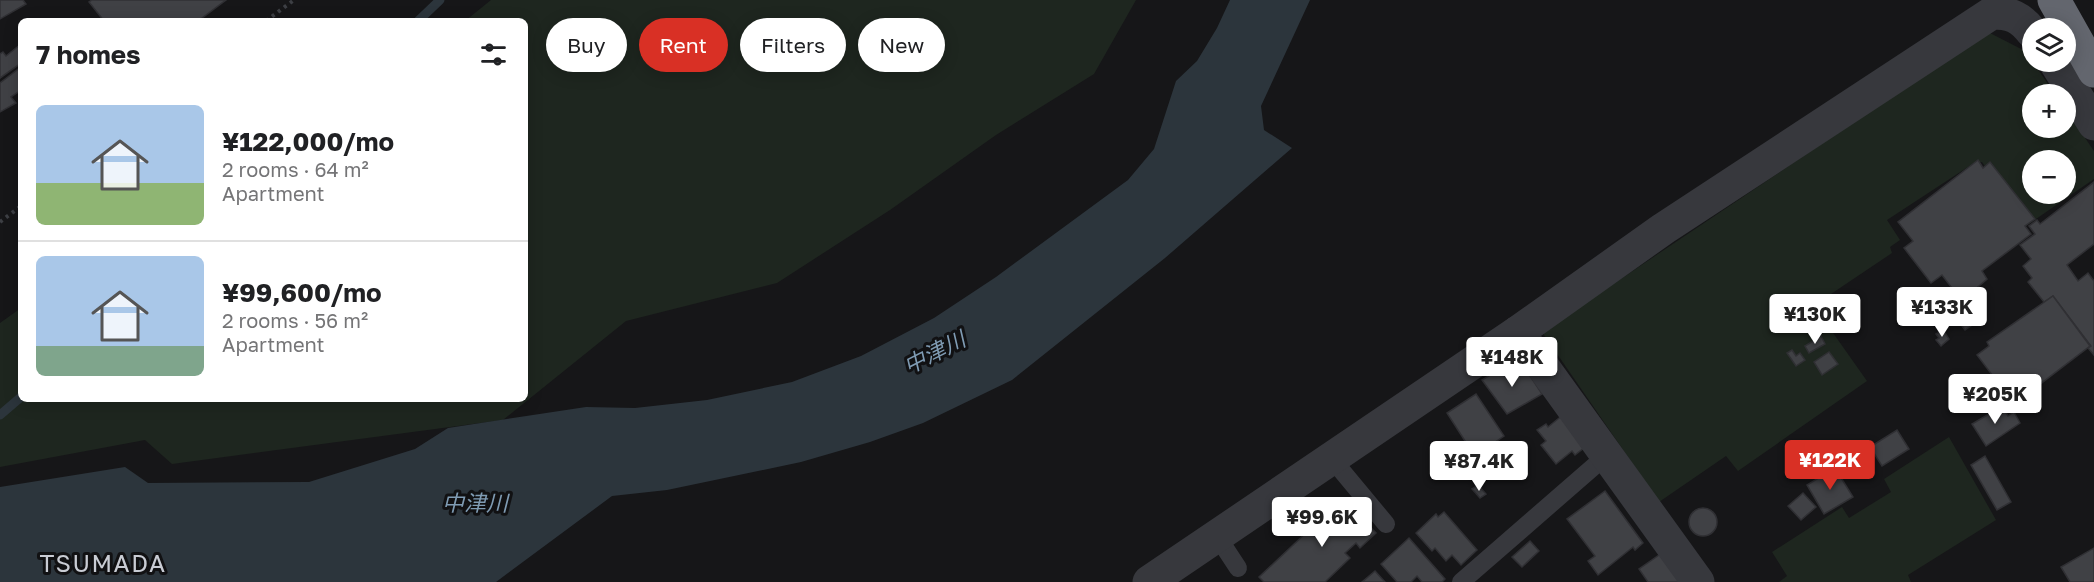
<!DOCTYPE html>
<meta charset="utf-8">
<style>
body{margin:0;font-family:"Golos Text","Noto Sans JP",sans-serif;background:#f2f2f2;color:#202124;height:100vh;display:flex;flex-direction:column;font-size:22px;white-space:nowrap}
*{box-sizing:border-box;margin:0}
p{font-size:20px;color:#757577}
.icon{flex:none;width:33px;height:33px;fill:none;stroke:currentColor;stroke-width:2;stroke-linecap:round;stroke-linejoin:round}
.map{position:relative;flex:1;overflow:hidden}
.panel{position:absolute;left:18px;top:18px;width:510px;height:384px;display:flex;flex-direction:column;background:#fff;border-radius:9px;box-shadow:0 3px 15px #0003}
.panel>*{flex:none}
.banner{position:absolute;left:546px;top:18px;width:570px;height:54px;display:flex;gap:12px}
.tools{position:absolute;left:2022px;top:18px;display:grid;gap:12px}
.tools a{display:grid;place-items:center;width:54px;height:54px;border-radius:50%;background:#fff;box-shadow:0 3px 15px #0003;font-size:30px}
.price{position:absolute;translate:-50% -51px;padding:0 14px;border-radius:6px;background:#fff;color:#222;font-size:20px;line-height:39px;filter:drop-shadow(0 2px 3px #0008)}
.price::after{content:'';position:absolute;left:50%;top:36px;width:18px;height:14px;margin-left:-9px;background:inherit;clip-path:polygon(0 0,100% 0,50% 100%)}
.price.on{background:#d93025;color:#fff}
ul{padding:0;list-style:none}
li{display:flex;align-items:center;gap:18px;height:150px;padding:0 18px}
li+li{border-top:2px solid #e0e0e0}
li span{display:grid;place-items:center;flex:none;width:168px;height:120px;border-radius:9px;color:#555}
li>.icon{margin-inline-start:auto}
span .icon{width:72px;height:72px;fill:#fffc;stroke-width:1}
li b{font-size:26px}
h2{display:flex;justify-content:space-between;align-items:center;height:72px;padding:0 18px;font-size:26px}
.tag{padding:0 21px;border-radius:27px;background:#fff;box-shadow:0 3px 15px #0003;font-size:21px;line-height:54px}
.tag.on{background:#d93025;color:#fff}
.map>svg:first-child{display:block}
.green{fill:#1e261f;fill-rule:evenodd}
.water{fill:#2c353c}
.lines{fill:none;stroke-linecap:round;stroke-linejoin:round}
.stream{stroke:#2c353c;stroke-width:9}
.building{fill:#404145;stroke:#303034;stroke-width:1.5}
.path{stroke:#3d3f44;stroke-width:4;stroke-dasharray:3 4.5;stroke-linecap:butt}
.lane{stroke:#37383d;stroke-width:18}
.street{stroke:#37383d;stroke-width:33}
.highway{stroke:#63666e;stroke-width:33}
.labels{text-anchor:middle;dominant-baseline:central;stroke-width:6;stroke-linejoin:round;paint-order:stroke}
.water-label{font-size:22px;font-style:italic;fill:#7f9bb3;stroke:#111113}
.quarter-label{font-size:24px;letter-spacing:1.5px;fill:#c9ccd4;stroke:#111113}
</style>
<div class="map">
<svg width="2094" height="582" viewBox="0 0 2094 582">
<rect width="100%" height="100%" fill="#161618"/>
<g class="green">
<polygon points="491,0 1136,0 1094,74 996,135 890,210 777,283 626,321 503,420 172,464 145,440 0,467 0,323 21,308 21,399 525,399 525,21 465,21"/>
<path d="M1988,32L2025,51L2055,94H2032V128H2066V110L2094,151V179L2026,226L1982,162L1974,163L1887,220L1900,240L1890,247L1892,253L1831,294L1847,318L1831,330L1867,381L1738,471L1726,456L1659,502L1542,332ZM2032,160H2066V194H2032Z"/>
<polygon points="1949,437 1996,520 1908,575 1911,582 1779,582 1787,576 1772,552 1842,507 1849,518 1891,492 1884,479"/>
</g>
<polygon class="water" points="1230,0 1310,0 1261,106 1264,130 1292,148 1165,258 1012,380 923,423 870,442 801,462 667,490 612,496 496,582 0,582 0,487 125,467 148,483 309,482 415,449 448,428 586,407 635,408 707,400 792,382 861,356 934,318 996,277 1128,180 1154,149 1176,81 1197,61 1217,28"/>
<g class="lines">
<g class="stream">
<polyline points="418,21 440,0"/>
<polyline points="0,415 21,397"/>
</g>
</g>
<g class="building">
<polygon points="0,0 23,0 26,4 0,19"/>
<polygon points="92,0 226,0 198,21 104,21 89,2"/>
<polygon points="21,44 21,63 0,78 0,54 3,52 6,56"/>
<polygon points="21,67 21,90 11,97 16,103 0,112 0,83"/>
<polygon points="1978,160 1983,168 1990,162 2035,219 2025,226 2031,234 1982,271 1987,279 1949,312 1938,298 1952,288 1942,275 1931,283 1904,248 1913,241 1898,222"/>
<polygon points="2094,182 2094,244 2067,265 2078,281 2088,273 2094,281 2094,355 2088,348 2091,346 2053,296 2044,302 2028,282 2032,278 2023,266 2031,259 2020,245 2035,234 2029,226 2037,220 2040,224"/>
<polygon points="2053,296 2090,346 2014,404 1977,355 1989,346 1987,342"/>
<polygon points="1967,311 1975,323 1965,330 1956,318"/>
<polygon points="1943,330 1949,339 1941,346 1936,340 1939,338 1936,334"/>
<polygon points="1821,336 1825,344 1809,353 1805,346"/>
<polygon points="1792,350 1796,356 1800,353 1805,360 1796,366 1787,353"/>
<polygon points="1829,352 1838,364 1822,375 1814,362"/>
<polygon points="1521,362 1542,394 1507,414 1482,380 1497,371 1498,373 1505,368 1507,371"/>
<polygon points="1476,394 1504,436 1476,455 1473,452 1469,454 1463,446 1467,444 1447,413"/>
<polygon points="1999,408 2003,408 2008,416 2014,412 2020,423 1986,446 1972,424"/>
<polygon points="1564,414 1585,447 1575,455 1572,451 1556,464 1541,445 1546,441 1537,430 1546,424 1548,427"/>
<polygon points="1897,430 1909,449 1882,466 1870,447"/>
<polygon points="1868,449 1872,455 1848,470 1844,463"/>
<polygon points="1985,456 2011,502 1997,510 1971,465"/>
<polygon points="1835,468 1853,497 1824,514 1807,485"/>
<polygon points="1478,485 1486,494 1480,498 1472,489"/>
<polygon points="1605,491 1643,543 1635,550 1633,547 1598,575 1588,561 1595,556 1567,519"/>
<polygon points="1803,493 1816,507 1801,520 1788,506"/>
<polygon points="1343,498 1376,533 1360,548 1356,543 1345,553 1350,558 1325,582 1264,582 1259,577"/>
<circle cx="1703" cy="522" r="14"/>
<polygon points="1444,512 1477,550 1461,565 1452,555 1446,561 1435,548 1432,551 1416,533 1436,514 1438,517"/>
<polygon points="1409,538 1445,579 1442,582 1422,582 1417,576 1411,582 1397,582 1381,564"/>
<polygon points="1530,541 1539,551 1522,567 1512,557"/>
<polygon points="2094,548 2094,582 2070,582 2061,567"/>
<polygon points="1662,553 1683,582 1648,582 1639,569"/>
<polygon points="1375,571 1385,582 1362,582"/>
</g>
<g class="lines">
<g class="path">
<polyline points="266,21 294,0"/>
<polyline points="0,222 21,206"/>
</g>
<g class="lane">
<polyline points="1332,459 1386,524"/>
<polyline points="1217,536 1238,568"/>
<polyline points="1461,582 1607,455"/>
</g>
<g class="street">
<polyline points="2055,62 2094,124"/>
<polyline points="1518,332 1698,582"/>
<path d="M1149,582L1518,332L1663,229L1992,13C2011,13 2020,17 2032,32"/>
</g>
<polyline class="highway" points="2054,0 2094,71"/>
</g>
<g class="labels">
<g class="water-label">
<text transform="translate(934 352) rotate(-27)">中津川</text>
<text x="475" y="502">中津川</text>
</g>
<g class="quarter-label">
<text x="103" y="562">TSUMADA</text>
</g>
</g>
</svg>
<div class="tools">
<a><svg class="icon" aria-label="layers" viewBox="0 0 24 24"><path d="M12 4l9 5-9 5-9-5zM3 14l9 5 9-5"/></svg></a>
<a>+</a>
<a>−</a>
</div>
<b class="price" style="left:1942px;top:338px">¥133K</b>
<b class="price" style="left:1815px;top:345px">¥130K</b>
<b class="price" style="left:1512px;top:388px">¥148K</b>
<b class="price" style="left:1995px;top:425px">¥205K</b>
<b class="price on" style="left:1830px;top:491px">¥122K</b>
<b class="price" style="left:1479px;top:492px">¥87.4K</b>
<b class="price" style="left:1322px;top:548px">¥99.6K</b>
<div class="banner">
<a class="tag">Buy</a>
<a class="tag on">Rent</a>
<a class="tag">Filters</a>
<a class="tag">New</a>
</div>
<section class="panel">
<h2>7 homes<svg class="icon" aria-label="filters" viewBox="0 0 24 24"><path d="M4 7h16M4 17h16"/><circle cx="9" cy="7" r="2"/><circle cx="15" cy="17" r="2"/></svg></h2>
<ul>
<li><span style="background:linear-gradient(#a9c7e8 65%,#8fb573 0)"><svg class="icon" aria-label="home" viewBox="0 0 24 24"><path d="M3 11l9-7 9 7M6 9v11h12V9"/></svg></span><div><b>¥122,000/mo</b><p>2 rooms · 64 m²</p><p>Apartment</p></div></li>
<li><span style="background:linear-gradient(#a9c7e8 75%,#7fa58c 0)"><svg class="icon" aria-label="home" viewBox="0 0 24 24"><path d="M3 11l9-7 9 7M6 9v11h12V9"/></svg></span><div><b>¥99,600/mo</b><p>2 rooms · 56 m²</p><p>Apartment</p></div></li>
</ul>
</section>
</div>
